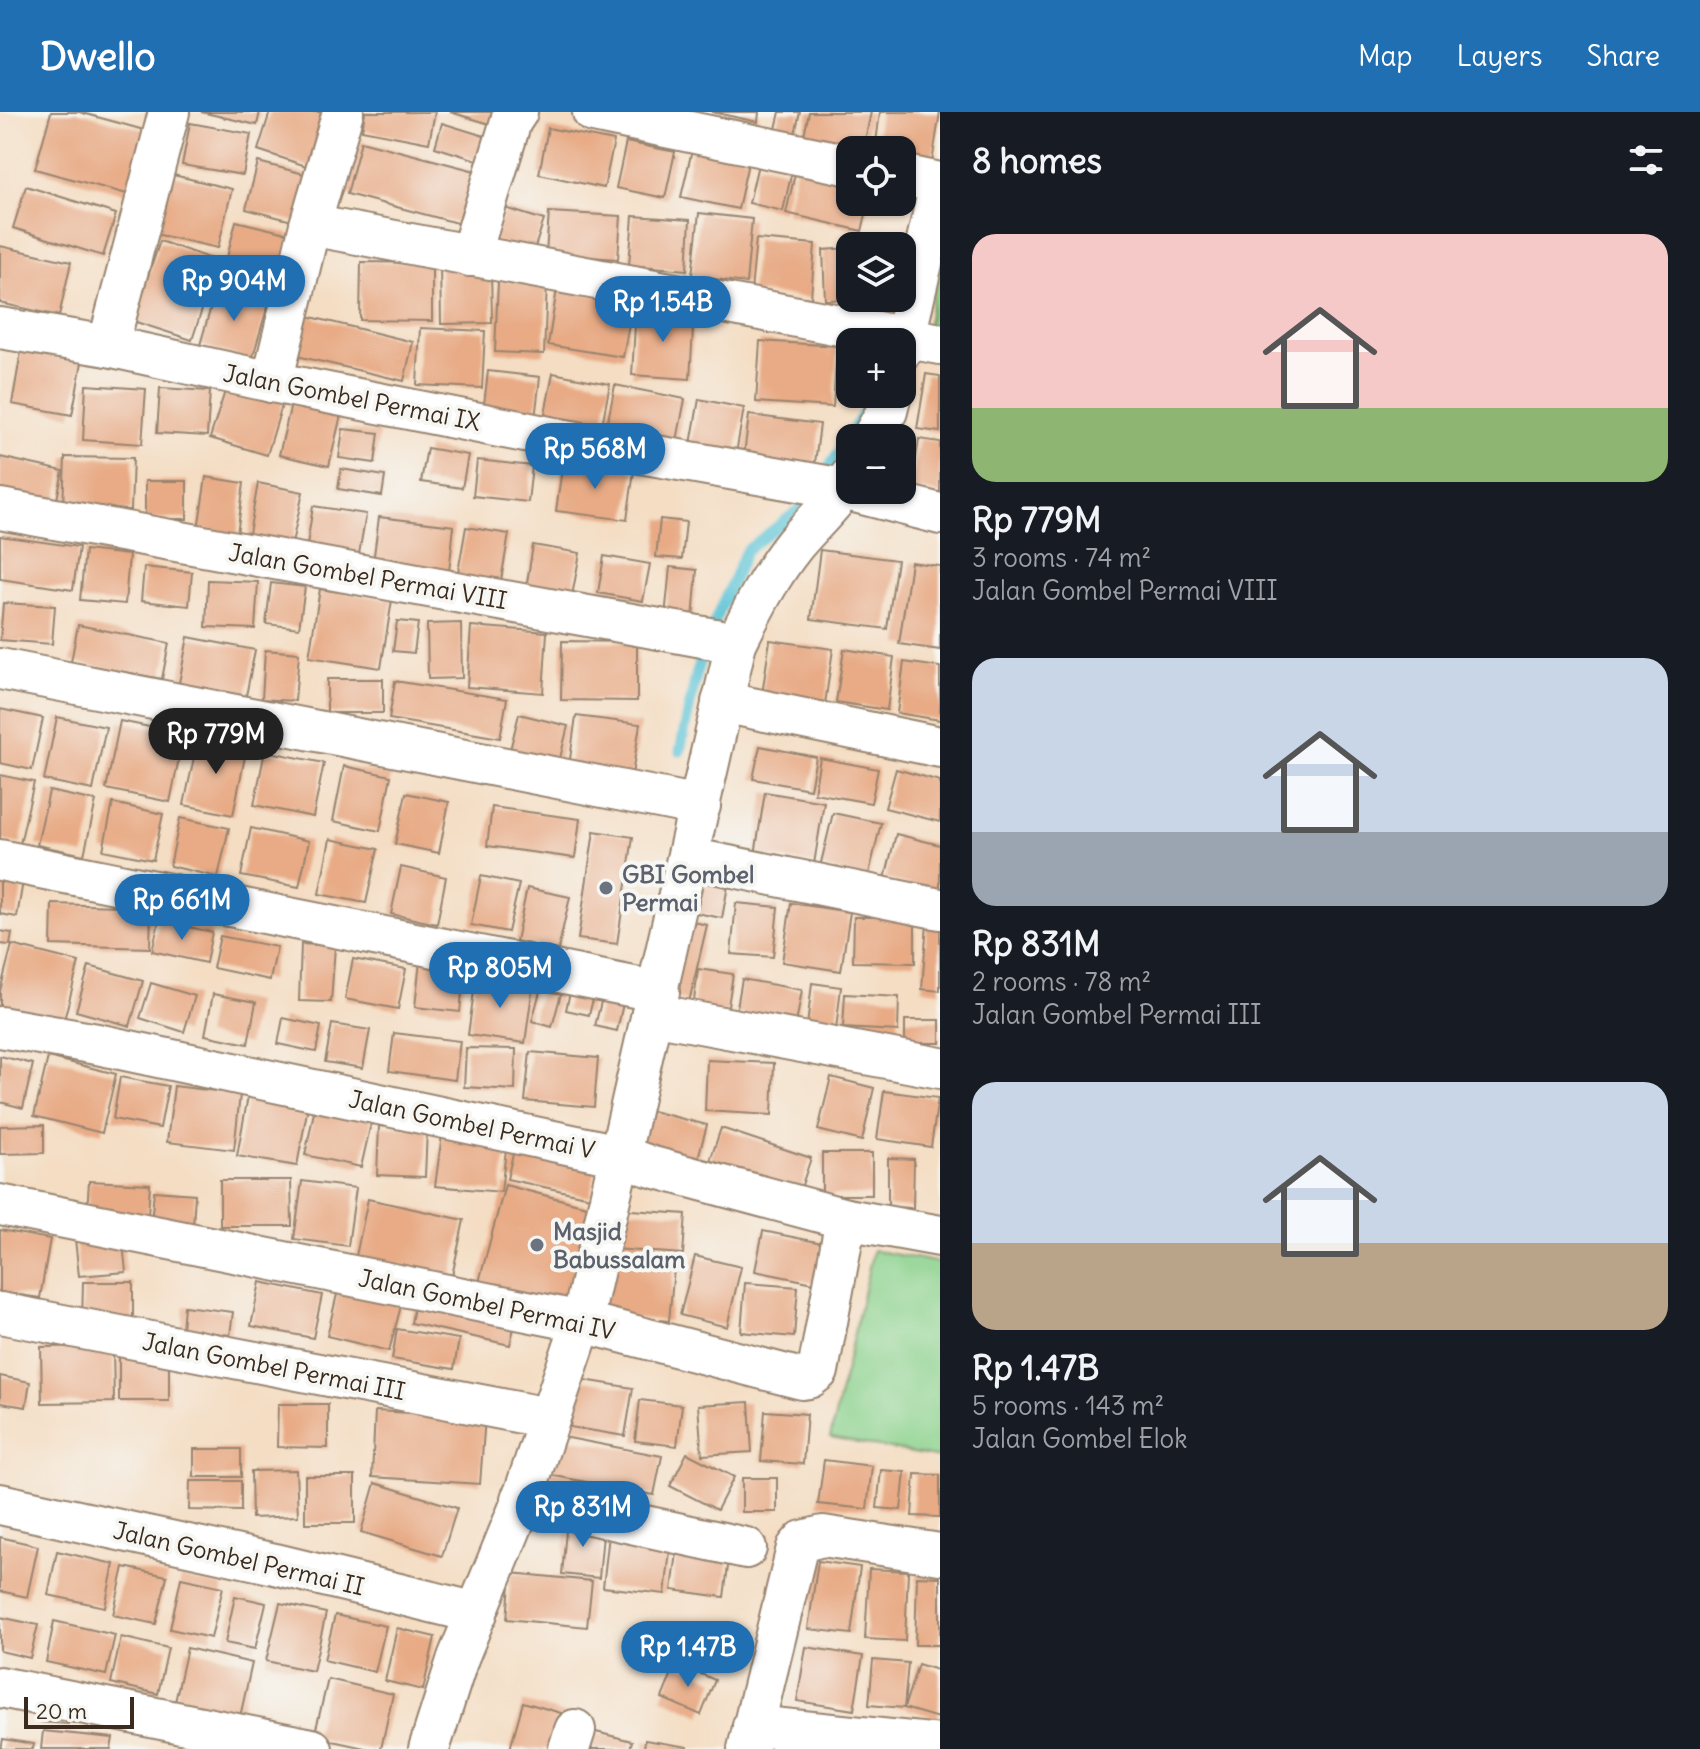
<!DOCTYPE html>
<meta charset="utf-8">
<style>
body{margin:0;font-family:Delius,sans-serif;background:#242831;color:#f1f3f6;height:100vh;display:flex;flex-direction:column;font-size:30px;white-space:nowrap}
*{box-sizing:border-box;margin:0}
p{font-size:26px;color:#9ea1a6}
.icon{flex:none;width:44px;height:44px;fill:none;stroke:currentColor;stroke-width:2;stroke-linecap:round;stroke-linejoin:round}
.map{position:relative;flex:1;overflow:hidden}
.sheet{display:flex;flex-direction:column;background:#171b24;width:760px}
.sheet>*{flex:none}
.fabs{position:absolute;left:836px;top:24px;display:grid;gap:16px}
.fabs a{display:grid;place-items:center;width:80px;height:80px;border-radius:16px;background:#171b24;box-shadow:0 2px 6px #0004;font-size:40px}
.scale{position:absolute;left:24px;bottom:20px;width:110px;box-sizing:border-box;padding-left:8px;border:4px solid #3b2a1e;border-top:0;font-size:22px;line-height:28px;white-space:nowrap;color:#3b2a1e;-webkit-text-stroke:6px #f6f6f2;paint-order:stroke}
.price{position:absolute;translate:-50% -68px;padding:0 18px;border-radius:28px;background:#1f6fb2;color:#fff;font-size:26px;line-height:52px;filter:drop-shadow(0 2px 4px #0008)}
.price::after{content:'';position:absolute;left:50%;top:48px;width:24px;height:18px;margin-left:-12px;background:inherit;clip-path:polygon(0 0,100% 0,50% 100%)}
.price.selected{background:#222;color:#fff}
ul{padding:0;list-style:none}
li{display:grid;align-content:center;gap:16px;height:424px;padding:0 32px}
li span{display:grid;place-items:center;height:248px;border-radius:24px;color:#555}
li>.icon{margin-inline-start:auto}
span .icon{width:144px;height:144px;fill:#fffc;stroke-width:1}
li b{font-size:34px}
h2{display:flex;justify-content:space-between;align-items:center;height:96px;padding:0 32px;font-size:34px}
header{display:flex;align-items:center;gap:48px;box-sizing:border-box;height:112px;padding:0 40px;background:#1f6fb2;color:#fff}
header strong{font-size:38px}
nav{display:flex;gap:44px;margin-inline-start:auto;font-size:28px}
main{display:flex;flex:1;min-height:0}
.map>svg:first-child{display:block}
.green{fill:#8bd18c;stroke:#637e55;stroke-width:2}
.lines{fill:none;stroke-linecap:round;stroke-linejoin:round}
.stream{stroke:#5ac3d6;stroke-width:11}
.building{fill:#e8ab86}
.street-casing{stroke:#988470;stroke-width:44}
.street{stroke:#fff;stroke-width:40}
.worship-dot{fill:#6b7280;stroke:#f6f6f2;stroke-width:3}
.labels{text-anchor:middle;dominant-baseline:central;stroke-width:8;stroke-linejoin:round;paint-order:stroke}
.street-label{font-size:24px;fill:#3b2a1e;stroke:#f6f6f2}
.worship-label{font-size:24px;font-weight:bold;fill:#5b616d;stroke:#f6f6f2;text-anchor:start}
</style>
<header>
<strong>Dwello</strong>
<nav><a>Map</a><a>Layers</a><a>Share</a></nav>
</header>
<main>
<div class="map">
<svg width="940" height="1637" viewBox="0 0 940 1637">
<rect width="100%" height="100%" fill="#f6f6f2"/>
<filter id="ink" filterUnits="userSpaceOnUse"><feTurbulence type="fractalNoise" baseFrequency=".0125" numOctaves="2"/><feDisplacementMap in="SourceGraphic" scale="16" xChannelSelector="R" yChannelSelector="G"/><feConvolveMatrix kernelMatrix="1 2 1 2 8 2 1 2 1" color-interpolation-filters="sRGB"/></filter>
<filter id="wash" filterUnits="userSpaceOnUse"><feTurbulence type="fractalNoise" baseFrequency=".006" numOctaves="4" result="noise"/><feDisplacementMap in="SourceGraphic" scale="32" xChannelSelector="R" yChannelSelector="G"/><feGaussianBlur stdDeviation="1.8" result="paint"/><feColorMatrix in="noise" values="0 0 0 0 0 0 0 0 0 0 0 0 0 0 0 0 0 1.4 0 .05"/><feComposite in="paint" operator="in"/></filter>
<g filter="url(#wash)">
<rect width="100%" height="100%" fill="#f4ddc3"/>
<g class="green">
<polygon points="940,145 940,218 927,216"/>
<polygon points="873,1138 940,1151 940,1346 830,1326"/>
</g>
<g class="lines">
<g class="stream">
<polyline points="824,364 866,297"/>
<polyline points="711,518 746,439 806,392"/>
<polyline points="680,639 696,564 705,534"/>
</g>
</g>
<g id="blocks">
<g class="building">
<polygon points="51,0 79,0 155,21 138,85 35,57"/>
<polygon points="201,0 260,0 257,13"/>
<polygon points="270,0 334,0 315,57 258,38"/>
<polygon points="365,0 435,0 429,31 362,18"/>
<polygon points="450,0 497,0 493,13"/>
<polygon points="712,0 759,0 758,10"/>
<polygon points="780,0 800,0 794,26 775,21"/>
<polygon points="809,0 871,0 863,38 803,28"/>
<polygon points="880,0 940,0 932,51 902,47 902,38 875,38"/>
<polygon points="190,11 251,22 243,63 182,53"/>
<polygon points="442,11 500,29 493,53 435,35"/>
<polygon points="548,16 614,29 604,76 539,62"/>
<polygon points="361,29 479,60 465,113 347,82"/>
<polygon points="626,30 675,40 665,86 616,76"/>
<polygon points="693,34 749,46 738,97 681,85"/>
<polygon points="258,50 308,63 296,110 246,97"/>
<polygon points="758,52 792,59 783,99 749,91"/>
<polygon points="797,53 850,66 850,90 869,90 862,119 786,101"/>
<polygon points="165,61 232,77 218,136 151,121"/>
<polygon points="26,74 116,102 103,144 13,116"/>
<polygon points="505,96 544,108 533,141 494,129"/>
<polygon points="549,100 621,104 618,147 546,142"/>
<polygon points="699,101 752,107 746,171 692,164"/>
<polygon points="633,104 690,108 687,158 629,153"/>
<polygon points="236,109 290,122 276,179 222,166"/>
<polygon points="756,127 815,132 811,186 751,180"/>
<polygon points="160,129 218,149 192,228 133,209"/>
<polygon points="0,134 71,150 59,204 0,191"/>
<polygon points="850,136 850,187 825,188 823,138"/>
<polygon points="361,150 432,151 432,209 360,208"/>
<polygon points="491,151 492,211 441,212 440,152"/>
<polygon points="498,169 547,171 544,242 495,240"/>
<polygon points="217,174 269,189 252,248 200,233"/>
<polygon points="557,177 633,190 623,245 548,233"/>
<polygon points="636,196 694,200 690,267 632,263"/>
<polygon points="307,204 413,230 404,269 297,244"/>
<polygon points="420,216 485,219 482,276 417,273"/>
<polygon points="760,229 837,234 833,295 756,290"/>
<polygon points="21,240 82,250 72,303 12,292"/>
<polygon points="488,259 540,265 535,307 483,301"/>
<polygon points="553,261 610,272 601,318 544,307"/>
<polygon points="926,262 940,264 940,320 917,317"/>
<polygon points="86,273 146,277 142,332 83,328"/>
<polygon points="227,273 283,290 267,343 210,326"/>
<polygon points="615,273 685,287 676,334 606,319"/>
<polygon points="160,276 210,279 207,324 157,321"/>
<polygon points="699,287 744,296 735,347 690,338"/>
<polygon points="291,292 341,303 329,354 279,343"/>
<polygon points="749,303 820,312 814,359 743,351"/>
<polygon points="343,317 379,321 375,351 339,346"/>
<polygon points="919,327 940,330 940,382 911,377"/>
<polygon points="427,336 468,343 462,376 421,370"/>
<polygon points="0,345 63,359 55,396 0,384"/>
<polygon points="65,345 133,346 131,398 63,396"/>
<polygon points="477,348 532,354 528,390 473,384"/>
<polygon points="563,349 634,359 627,408 556,399"/>
<polygon points="341,357 385,364 382,384 338,377"/>
<polygon points="206,365 244,371 237,422 198,417"/>
<rect x="145" y="369" width="42" height="38"/>
<polygon points="258,371 303,380 291,436 248,427"/>
<polygon points="313,394 366,402 359,442 307,433"/>
<polygon points="379,405 454,414 449,460 373,451"/>
<polygon points="660,407 686,410 682,447 656,445"/>
<polygon points="466,415 509,422 500,474 457,466"/>
<polygon points="0,424 79,435 73,478 0,467"/>
<polygon points="533,433 580,441 572,484 526,477"/>
<polygon points="85,438 129,443 125,492 80,488"/>
<polygon points="820,438 897,448 887,517 811,507"/>
<polygon points="604,444 650,452 643,489 598,481"/>
<polygon points="911,450 940,454 940,538 899,532"/>
<polygon points="144,455 192,460 189,494 141,489"/>
<polygon points="670,455 697,458 693,508 665,505"/>
<polygon points="208,468 258,470 255,517 206,515"/>
<polygon points="271,471 305,475 299,516 266,512"/>
<polygon points="320,477 392,488 381,556 309,545"/>
<polygon points="3,491 55,494 52,532 0,528"/>
<polygon points="397,509 418,511 414,541 393,539"/>
<polygon points="461,511 462,566 428,567 427,512"/>
<polygon points="78,513 169,531 162,567 71,550"/>
<polygon points="471,514 547,520 543,581 467,575"/>
<polygon points="188,525 255,538 246,584 179,571"/>
<polygon points="770,528 833,537 825,592 762,583"/>
<polygon points="562,529 637,530 637,589 561,588"/>
<polygon points="844,537 894,545 887,598 836,590"/>
<polygon points="265,538 299,541 295,589 262,587"/>
<polygon points="904,550 940,555 940,608 897,601"/>
<rect x="327" y="567" width="56" height="34"/>
<polygon points="395,569 507,587 500,626 389,607"/>
<polygon points="0,597 43,606 32,658 0,651"/>
<polygon points="519,602 568,614 558,654 509,642"/>
<polygon points="576,604 640,612 632,663 569,654"/>
<polygon points="57,605 106,615 93,678 44,668"/>
<polygon points="120,609 184,622 170,690 106,677"/>
<polygon points="198,626 247,635 233,703 184,693"/>
<polygon points="760,634 816,645 810,677 753,667"/>
<polygon points="265,639 324,651 313,705 254,693"/>
<polygon points="820,646 878,657 871,691 814,681"/>
<polygon points="344,654 391,664 380,719 333,709"/>
<polygon points="896,657 940,669 940,710 885,696"/>
<polygon points="0,663 34,670 20,732 0,728"/>
<polygon points="49,679 96,689 84,743 37,733"/>
<polygon points="765,680 824,690 814,752 755,743"/>
<polygon points="406,681 449,690 439,741 395,732"/>
<polygon points="113,691 163,702 153,748 103,738"/>
<polygon points="492,695 580,707 575,746 487,734"/>
<polygon points="833,701 881,711 868,766 820,755"/>
<polygon points="180,706 229,716 218,765 170,754"/>
<polygon points="251,716 309,729 299,775 241,764"/>
<polygon points="594,719 633,725 617,832 578,827"/>
<polygon points="896,722 940,733 940,780 885,767"/>
<polygon points="330,727 378,737 366,791 319,782"/>
<polygon points="401,755 446,765 437,812 391,802"/>
<polygon points="703,758 730,763 722,806 696,801"/>
<polygon points="0,759 24,763 17,805 0,802"/>
<polygon points="481,764 519,772 508,820 471,813"/>
<polygon points="527,776 570,785 558,838 516,829"/>
<polygon points="736,791 778,795 773,845 731,842"/>
<polygon points="791,791 850,800 841,859 782,850"/>
<polygon points="52,792 151,795 150,836 51,833"/>
<polygon points="854,805 915,805 915,851 853,850"/>
<polygon points="681,807 707,813 689,890 663,884"/>
<polygon points="159,809 212,820 206,851 152,839"/>
<polygon points="927,811 940,812 940,879 922,877"/>
<polygon points="0,819 12,821 10,833 0,832"/>
<polygon points="220,824 277,835 270,868 213,856"/>
<polygon points="301,832 335,834 331,890 299,889"/>
<polygon points="12,833 79,850 63,912 0,896 0,879"/>
<polygon points="353,847 406,857 398,897 345,887"/>
<polygon points="420,849 465,853 460,900 415,895"/>
<polygon points="89,854 143,869 130,914 76,899"/>
<polygon points="698,857 733,862 727,901 693,897"/>
<polygon points="476,865 533,873 525,931 468,923"/>
<polygon points="573,866 597,871 589,903 566,898"/>
<polygon points="742,867 802,878 796,912 736,901"/>
<polygon points="151,871 195,884 184,920 140,906"/>
<polygon points="812,871 841,875 836,918 807,914"/>
<polygon points="542,872 562,878 552,915 532,909"/>
<polygon points="213,882 256,890 248,932 205,923"/>
<polygon points="603,882 624,887 617,919 595,914"/>
<polygon points="845,882 899,885 898,919 843,916"/>
<polygon points="283,906 321,914 316,940 278,932"/>
<rect x="905" y="908" width="35" height="23"/>
<polygon points="332,912 370,918 363,956 325,950"/>
<polygon points="394,921 460,929 455,968 389,959"/>
<polygon points="466,936 516,937 515,978 464,975"/>
<polygon points="530,940 598,946 594,995 525,989"/>
<polygon points="0,944 33,952 23,996 0,990"/>
<polygon points="48,945 116,962 102,1021 34,1004"/>
<polygon points="707,948 774,951 772,1003 705,999"/>
<polygon points="120,965 168,974 160,1016 113,1007"/>
<polygon points="831,965 874,976 862,1029 818,1018"/>
<polygon points="174,974 240,982 234,1038 167,1030"/>
<polygon points="884,979 938,986 931,1035 877,1027"/>
<polygon points="248,984 308,994 297,1054 237,1044"/>
<polygon points="315,995 372,1007 361,1055 305,1043"/>
<polygon points="648,998 707,1013 695,1057 637,1042"/>
<polygon points="44,1013 44,1041 0,1042 0,1014"/>
<polygon points="379,1014 427,1016 425,1065 377,1063"/>
<polygon points="721,1016 811,1046 799,1082 709,1052"/>
<polygon points="442,1023 507,1029 501,1080 435,1074"/>
<polygon points="516,1029 598,1046 590,1085 507,1067"/>
<rect x="822" y="1041" width="50" height="42"/>
<polygon points="888,1046 914,1047 913,1096 888,1095"/>
<polygon points="220,1068 291,1068 292,1114 220,1114"/>
<polygon points="89,1069 150,1072 148,1103 87,1100"/>
<polygon points="302,1069 356,1076 348,1134 294,1127"/>
<polygon points="505,1073 594,1096 571,1193 479,1170"/>
<polygon points="154,1079 195,1082 193,1115 151,1112"/>
<polygon points="368,1087 464,1108 452,1164 356,1144"/>
<polygon points="617,1097 686,1102 683,1142 614,1137"/>
<polygon points="0,1118 50,1127 40,1186 0,1180"/>
<polygon points="763,1119 822,1131 814,1171 755,1159"/>
<polygon points="122,1122 126,1160 79,1164 75,1127"/>
<polygon points="695,1144 741,1155 727,1215 680,1203"/>
<polygon points="597,1148 674,1156 669,1209 590,1201"/>
<polygon points="83,1170 133,1170 133,1211 82,1210"/>
<polygon points="260,1170 322,1183 313,1226 251,1214"/>
<polygon points="745,1171 798,1175 794,1225 741,1220"/>
<polygon points="338,1178 401,1194 389,1239 327,1224"/>
<polygon points="416,1185 516,1207 510,1233 411,1211"/>
<polygon points="184,1194 233,1200 230,1223 182,1217"/>
<polygon points="397,1217 459,1227 454,1257 392,1247"/>
<polygon points="113,1234 114,1290 42,1291 41,1235"/>
<rect x="119" y="1238" width="50" height="51"/>
<polygon points="0,1264 30,1270 26,1295 0,1291"/>
<polygon points="578,1267 633,1276 625,1324 570,1315"/>
<polygon points="640,1288 682,1293 677,1334 635,1329"/>
<polygon points="749,1290 752,1340 702,1343 698,1293"/>
<polygon points="278,1292 328,1292 328,1336 277,1335"/>
<polygon points="375,1299 485,1305 480,1372 372,1365"/>
<polygon points="765,1299 807,1302 803,1352 761,1349"/>
<polygon points="558,1324 662,1344 654,1383 550,1363"/>
<rect x="194" y="1337" width="47" height="28"/>
<polygon points="687,1341 734,1365 717,1398 670,1374"/>
<polygon points="824,1348 872,1354 867,1397 818,1392"/>
<polygon points="296,1358 298,1404 252,1406 251,1359"/>
<polygon points="881,1358 905,1360 901,1398 877,1396"/>
<polygon points="915,1362 940,1363 940,1405 912,1404"/>
<rect x="305" y="1364" width="50" height="47"/>
<rect x="742" y="1366" width="35" height="34"/>
<polygon points="190,1369 241,1369 241,1399 189,1398"/>
<polygon points="375,1371 457,1396 442,1444 361,1420"/>
<polygon points="567,1408 604,1411 599,1466 562,1462"/>
<polygon points="610,1414 672,1421 665,1482 603,1475"/>
<polygon points="0,1425 38,1434 27,1485 0,1479"/>
<polygon points="678,1433 730,1439 724,1485 672,1478"/>
<polygon points="57,1439 114,1452 105,1495 48,1483"/>
<polygon points="818,1449 860,1455 851,1522 808,1517"/>
<polygon points="124,1455 167,1464 156,1512 113,1503"/>
<polygon points="869,1457 908,1459 905,1529 865,1527"/>
<polygon points="511,1461 592,1469 587,1515 507,1507"/>
<polygon points="917,1464 940,1465 940,1533 915,1533"/>
<polygon points="181,1466 223,1475 211,1526 170,1517"/>
<polygon points="235,1484 266,1491 255,1537 225,1531"/>
<polygon points="280,1491 326,1501 313,1559 266,1549"/>
<polygon points="335,1503 386,1514 375,1560 324,1548"/>
<polygon points="0,1505 38,1513 30,1546 0,1539"/>
<polygon points="54,1509 115,1523 106,1563 46,1550"/>
<polygon points="397,1516 435,1525 423,1578 385,1569"/>
<polygon points="121,1525 168,1536 158,1582 111,1571"/>
<polygon points="806,1535 863,1544 854,1598 797,1589"/>
<polygon points="187,1536 252,1551 240,1605 175,1590"/>
<polygon points="873,1548 908,1551 904,1596 869,1593"/>
<polygon points="676,1551 715,1568 701,1603 662,1586"/>
<polygon points="918,1552 940,1559 938,1606 904,1596"/>
<polygon points="328,1567 393,1582 381,1637 369,1637 314,1625"/>
<polygon points="43,1590 71,1593 68,1612 41,1610"/>
<polygon points="523,1590 568,1603 558,1637 510,1637"/>
<polygon points="584,1617 632,1629 630,1637 578,1637"/>
<polygon points="43,1619 113,1626 111,1637 41,1637"/>
<polygon points="3,1627 34,1632 33,1637 1,1637"/>
<polygon points="645,1628 688,1635 688,1637 644,1637"/>
</g>
</g>
</g>
<g filter="url(#ink)">
<use href="#blocks" fill-opacity="0" stroke="#988470" stroke-width="2"/>
<g class="lines">
<g class="street-casing">
<g id="street">
<polyline points="593,0 850,53"/>
<polyline points="902,63 940,71"/>
<polyline points="310,113 940,232"/>
<polyline points="470,144 511,9 517,0"/>
<polyline points="0,216 108,234 272,270 555,326 843,377 940,402"/>
<polyline points="108,234 169,0"/>
<polyline points="902,238 940,72"/>
<polyline points="272,270 310,113 343,0"/>
<polyline points="872,326 887,299 891,282"/>
<polyline points="0,397 736,531"/>
<polyline points="0,557 700,694"/>
<polyline points="722,590 940,635"/>
<polyline points="689,746 940,797"/>
<polyline points="0,748 659,880"/>
<polyline points="652,902 940,956"/>
<polyline points="0,915 97,932 619,1043 649,1054 846,1107 940,1124"/>
<polyline points="0,1093 582,1210 802,1267 809,1266 818,1259 846,1107"/>
<polyline points="0,1201 548,1306"/>
<polyline points="521,1387 746,1436"/>
<polyline points="0,1392 275,1452 477,1501"/>
<polyline points="0,1575 312,1637"/>
<polyline points="753,1614 940,1633"/>
<path d="M429,1637L458,1546L520,1394L582,1210L736,531C753,497 770,463 794,433C812,411 836,391 850,365"/>
<polyline points="569,1637 575,1618"/>
<polyline points="748,1637 797,1436 803,1429 823,1424 940,1442"/>
</g>
</g>
<use href="#street" class="street"/>
</g>
</g>
<g class="worship-dot">
<circle cx="606" cy="776" r="8"/>
<circle cx="537" cy="1133" r="8"/>
</g>
<g class="labels">
<g class="street-label">
<text transform="translate(352 285) rotate(11)">Jalan Gombel Permai IX</text>
<text transform="translate(368 464) rotate(10)">Jalan Gombel Permai VIII</text>
<text transform="translate(472 1012) rotate(12)">Jalan Gombel Permai V</text>
<text transform="translate(487 1192) rotate(12)">Jalan Gombel Permai IV</text>
<text transform="translate(274 1254) rotate(11)">Jalan Gombel Permai III</text>
<text transform="translate(239 1446) rotate(13)">Jalan Gombel Permai II</text>
</g>
<g class="worship-label">
<text x="622" y="762">GBI Gombel<tspan x="622" dy="28">Permai</tspan></text>
<text x="553" y="1119">Masjid<tspan x="553" dy="28">Babussalam</tspan></text>
</g>
</g>
</svg>
<div class="fabs">
<a><svg class="icon" aria-label="locate" viewBox="0 0 24 24"><circle cx="12" cy="12" r="6"/><path d="M12 2v4M12 18v4M2 12h4M18 12h4"/></svg></a>
<a><svg class="icon" aria-label="layers" viewBox="0 0 24 24"><path d="M12 4l9 5-9 5-9-5zM3 14l9 5 9-5"/></svg></a>
<a>+</a>
<a>−</a>
</div>
<div class="scale">20 m</div>
<b class="price" style="left:234px;top:211px">Rp 904M</b>
<b class="price" style="left:663px;top:232px">Rp 1.54B</b>
<b class="price" style="left:595px;top:379px">Rp 568M</b>
<b class="price selected" style="left:216px;top:664px">Rp 779M</b>
<b class="price" style="left:182px;top:830px">Rp 661M</b>
<b class="price" style="left:500px;top:898px">Rp 805M</b>
<b class="price" style="left:583px;top:1437px">Rp 831M</b>
<b class="price" style="left:688px;top:1577px">Rp 1.47B</b>
</div>
<section class="sheet">
<h2>8 homes<svg class="icon" aria-label="filters" viewBox="0 0 24 24"><path d="M4 7h16M4 17h16"/><circle cx="9" cy="7" r="2"/><circle cx="15" cy="17" r="2"/></svg></h2>
<ul>
<li><span style="background:linear-gradient(#f6c9c9 70%,#8fb573 0)"><svg class="icon" aria-label="home" viewBox="0 0 24 24"><path d="M3 11l9-7 9 7M6 9v11h12V9"/></svg></span><div><b>Rp 779M</b><p>3 rooms · 74 m²</p><p>Jalan Gombel Permai VIII</p></div></li>
<li><span style="background:linear-gradient(#c9d6e8 70%,#9aa5b1 0)"><svg class="icon" aria-label="home" viewBox="0 0 24 24"><path d="M3 11l9-7 9 7M6 9v11h12V9"/></svg></span><div><b>Rp 831M</b><p>2 rooms · 78 m²</p><p>Jalan Gombel Permai III</p></div></li>
<li><span style="background:linear-gradient(#c9d6e8 65%,#b9a48a 0)"><svg class="icon" aria-label="home" viewBox="0 0 24 24"><path d="M3 11l9-7 9 7M6 9v11h12V9"/></svg></span><div><b>Rp 1.47B</b><p>5 rooms · 143 m²</p><p>Jalan Gombel Elok</p></div></li>
</ul>
</section>
</main>
